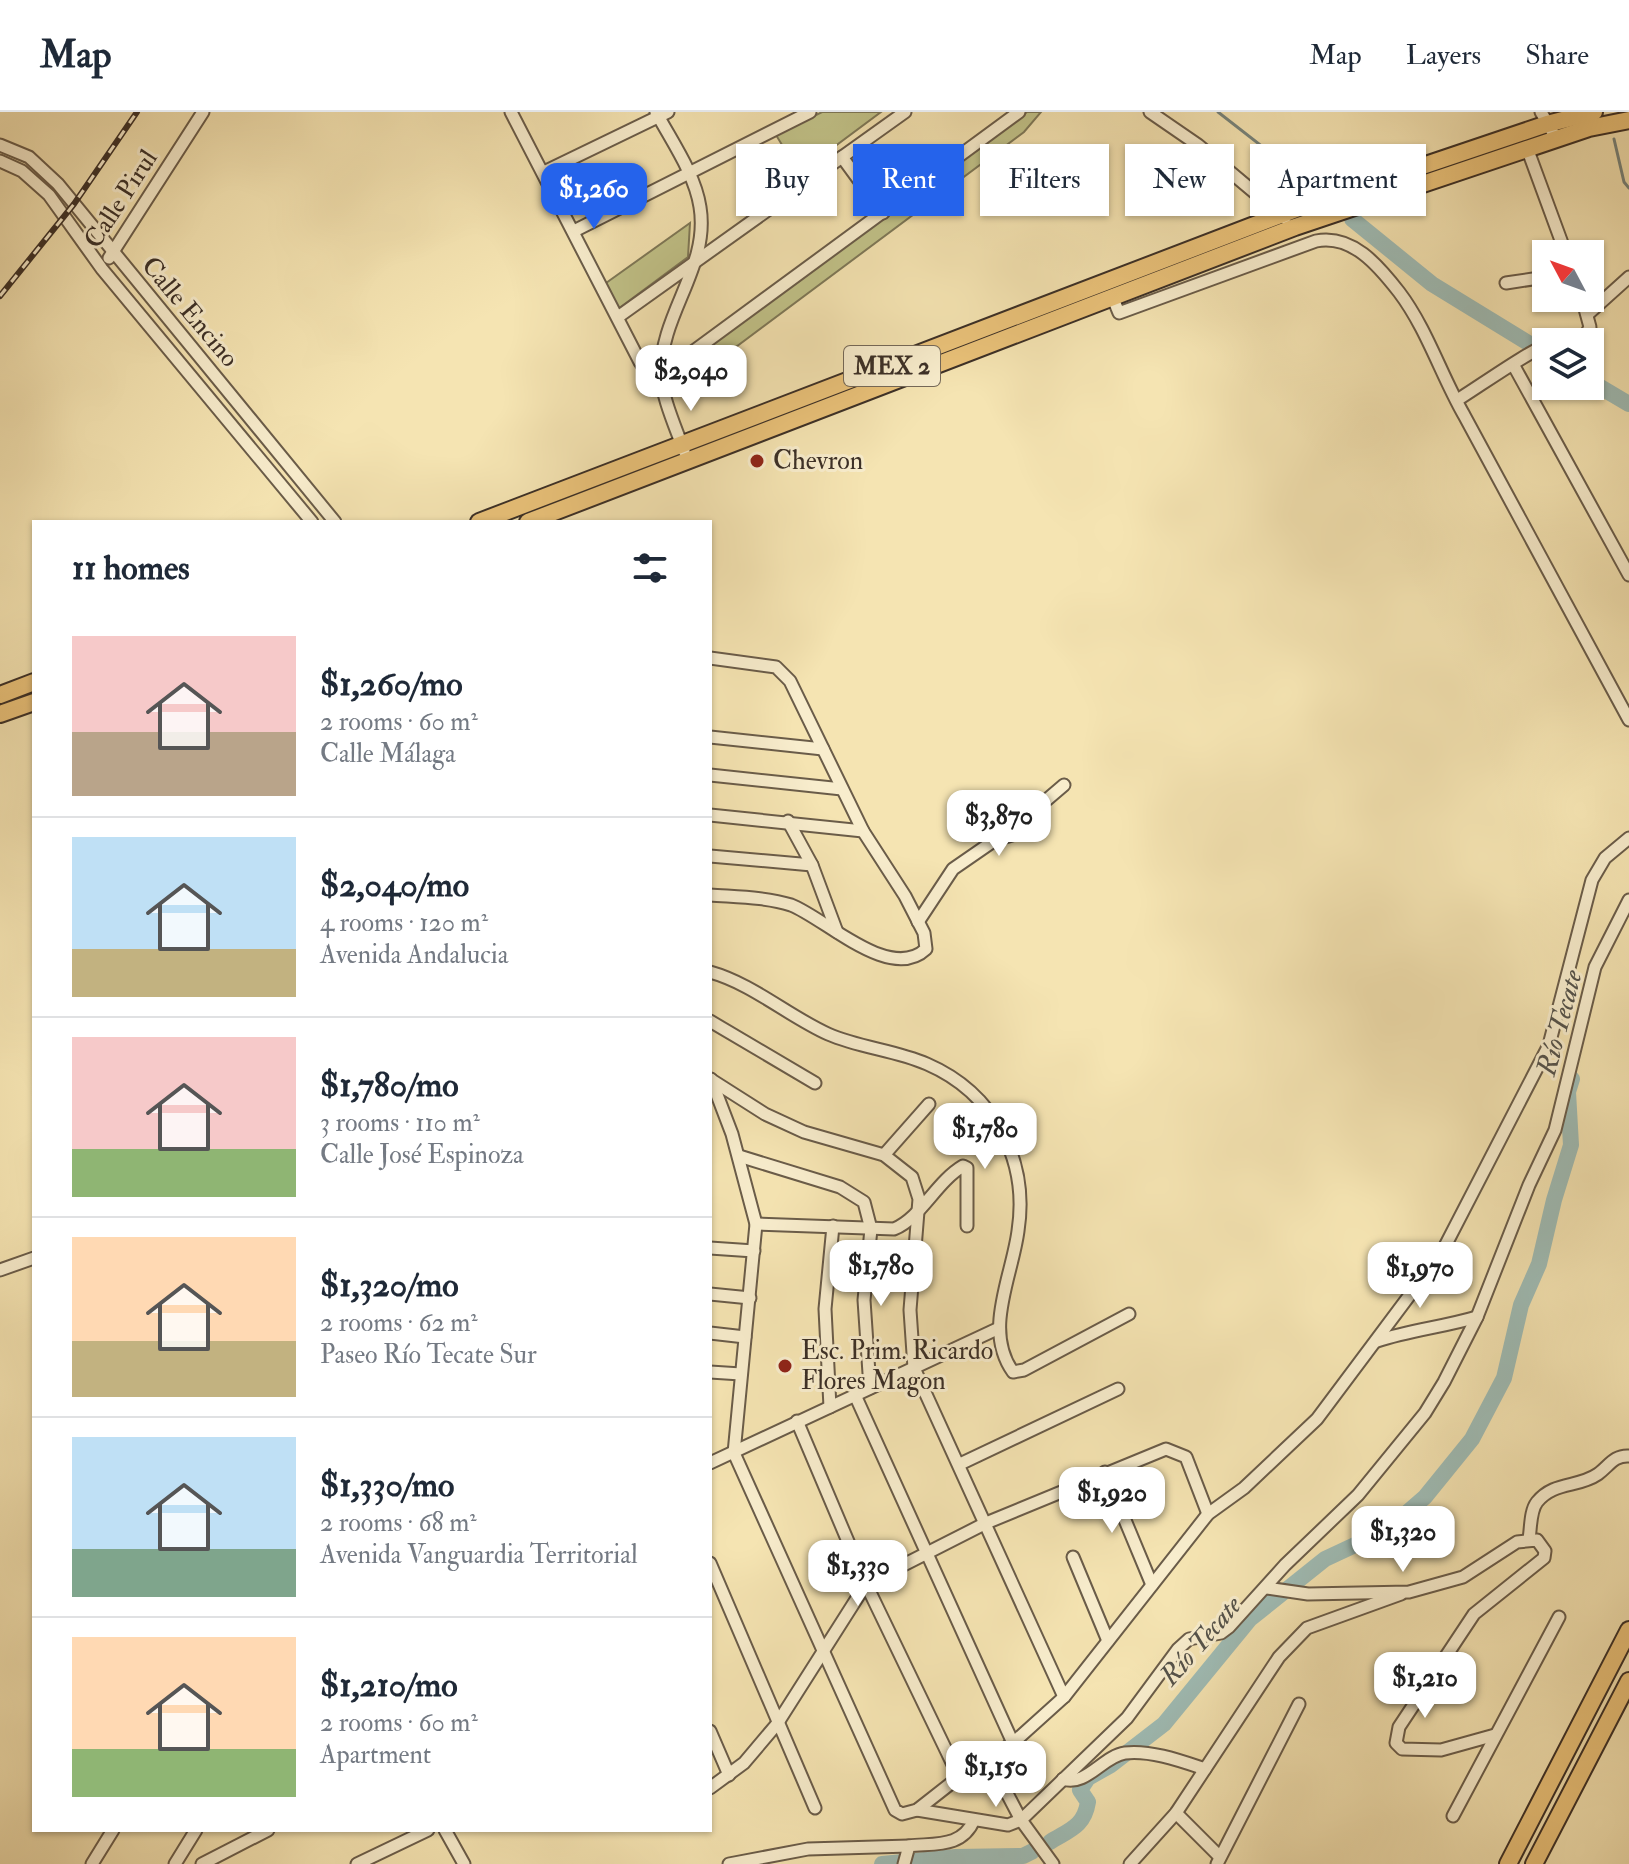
<!DOCTYPE html>
<meta charset="utf-8">
<style>
body{margin:0;font-family:"IM FELL Double Pica",serif;background:#f2f2f3;color:#1f2937;height:100vh;display:flex;flex-direction:column;font-size:30px;white-space:nowrap}
*{box-sizing:border-box;margin:0}
p{font-size:26px;color:#747a83}
.icon{flex:none;width:44px;height:44px;fill:none;stroke:currentColor;stroke-width:2;stroke-linecap:round;stroke-linejoin:round}
.map{position:relative;flex:1;overflow:hidden}
.sheet{position:absolute;left:32px;top:408px;width:680px;height:1312px;display:flex;flex-direction:column;background:#fff;border-radius:0px;box-shadow:0 2px 6px #0004}
.sheet>*{flex:none}
.guide{position:absolute;left:736px;top:32px;width:760px;height:72px;display:flex;gap:16px}
.needle{width:52px;rotate:311deg}
.fabs{position:absolute;left:1532px;top:128px;display:grid;gap:16px}
.fabs a{display:grid;place-items:center;width:72px;height:72px;border-radius:0px;background:#fff;box-shadow:0 2px 6px #0004;font-size:40px}
.price{position:absolute;translate:-50% -68px;padding:0 18px;border-radius:16px;background:#fff;color:#222;font-size:26px;line-height:52px;filter:drop-shadow(0 2px 4px #0008)}
.price::after{content:'';position:absolute;left:50%;top:48px;width:24px;height:18px;margin-left:-12px;background:inherit;clip-path:polygon(0 0,100% 0,50% 100%)}
.price.on{background:#2563eb;color:#fff}
ul{padding:0;list-style:none}
li{display:flex;align-items:center;gap:24px;height:200px;padding:0 40px}
li+li{border-top:2px solid #e0e1e3}
li span{display:grid;place-items:center;flex:none;width:224px;height:160px;border-radius:0px;color:#555}
li>.icon{margin-inline-start:auto}
span .icon{width:96px;height:96px;fill:#fffc;stroke-width:1}
li b{font-size:34px}
h2{display:flex;justify-content:space-between;align-items:center;height:96px;padding:0 40px;font-size:34px}
.pill{padding:0 28px;border-radius:0px;background:#fff;box-shadow:0 2px 6px #0004;font-size:28px;line-height:72px}
.pill.on{background:#2563eb;color:#fff}
header{display:flex;align-items:center;gap:48px;box-sizing:border-box;height:112px;padding:0 40px;background:#fff;border-bottom:2px solid #e0e1e3}
header strong{font-size:38px}
nav{display:flex;gap:44px;margin-inline-start:auto;font-size:28px}
.map>svg:first-child{display:block}
.green{fill:#c1c288;stroke:#7e7857;stroke-width:2}
.lines{fill:none;stroke-linecap:round;stroke-linejoin:round}
.stream{stroke:#77847c;stroke-width:3}
.river{stroke:#9fbcb5;stroke-width:16}
.minor-casing{stroke:#6a5c49;stroke-width:15}
.highway-casing{stroke:#3b2f26;stroke-width:20}
.minor{stroke:#f8edcd;stroke-width:11}
.highway{stroke:#eac279;stroke-width:16}
.rail-casing{stroke:#3b2f26;stroke-width:6}
.rail{stroke:#f8edcd;stroke-width:3;stroke-dasharray:9;stroke-linecap:butt}
.poi-dot{fill:#8f2418;stroke:#f8edcd;stroke-width:3}
.labels{text-anchor:middle;dominant-baseline:central;stroke-width:6;stroke-linejoin:round;paint-order:stroke}
.shield{fill:#f8edcd;stroke:#746858;stroke-width:2}
.shield-label{font-size:24px;font-weight:bold;fill:#3b2f26}
.street-label{font-size:26px;fill:#3b2f26;stroke:#f8edcd}
.poi-label{font-size:26px;fill:#3b2f26;stroke:#f8edcd;text-anchor:start}
.water-label{font-size:28px;font-style:italic;fill:#54524a;stroke:#f8edcd}
</style>
<header>
<strong>Map</strong>
<nav><a>Map</a><a>Layers</a><a>Share</a></nav>
</header>
<div class="map">
<svg width="1629" height="1752" viewBox="0 0 1629 1752">
<rect width="100%" height="100%" fill="#f5e4b2"/>
<filter id="stains"><feTurbulence type="fractalNoise" baseFrequency=".0025" numOctaves="4"/><feColorMatrix values="0 0 0 0 .2 0 0 0 0 .09 0 0 0 0 .02 0 0 0 .5 -.17"/></filter>
<radialGradient id="worn" r=".72"><stop offset=".6" stop-color="#630" stop-opacity="0"/><stop offset="1" stop-color="#630" stop-opacity=".3"/></radialGradient>
<g class="green">
<polygon points="822,0 881,0 799,61 776,23"/>
<polygon points="1027,0 1041,0 1024,20 673,282 669,263"/>
<polygon points="690,111 688,145 618,197 606,171"/>
</g>
<g class="lines">
<g class="stream">
<polyline points="1218,0 1322,81"/>
<polyline points="1614,27 1624,70 1629,76"/>
</g>
<g class="river">
<polyline points="1352,107 1432,172 1546,242"/>
<polyline points="1590,269 1629,292"/>
<path d="M1050,1730C1069,1718 1084,1715 1088,1690L1080,1678L1088,1666L1111,1653L1164,1612L1250,1507L1325,1447L1387,1418L1425,1385L1472,1327L1504,1266L1521,1193L1539,1152L1554,1088L1571,1033L1568,980L1572,967"/>
<polyline points="882,1752 956,1745 1023,1744 1033,1739"/>
</g>
<g class="minor-casing">
<g id="minor">
<polyline points="511,0 640,250 653,269 1019,0"/>
<path d="M656,0C672,30 695,62 700,95C710,155 660,202 661,262C662,286 676,316 684,339"/>
<polyline points="1150,0 1198,33 1285,106"/>
<polyline points="1541,0 1556,26"/>
<polyline points="0,33 29,45 58,72 335,410"/>
<polyline points="1527,36 1566,142"/>
<polyline points="842,45 883,101"/>
<polyline points="0,49 22,59 49,83 102,157 312,410"/>
<polyline points="544,60 668,0"/>
<polyline points="574,119 810,0"/>
<polyline points="109,146 203,0"/>
<polyline points="1506,171 1546,165"/>
<path d="M1112,184L1119,201L1316,129C1352,122 1378,153 1399,180C1427,217 1441,263 1464,303C1519,404 1574,506 1629,608"/>
<polyline points="1582,186 1590,215 1582,230"/>
<polyline points="1588,202 1629,165"/>
<polyline points="618,205 905,0"/>
<polyline points="1514,254 1629,463"/>
<path d="M1457,288C1474,278 1533,236 1546,234"/>
<path d="M710,546L776,555L790,569L863,719L905,784L924,821L926,837C890,871 825,806 791,793C766,785 736,785 710,783"/>
<polyline points="710,625 823,637"/>
<polyline points="710,663 842,677"/>
<polyline points="710,703 863,719"/>
<polyline points="788,709 812,753 837,820"/>
<polyline points="710,744 812,753"/>
<polyline points="918,810 953,757 995,728 1015,722 1030,702 1064,673"/>
<path d="M710,860C753,872 788,904 828,922C860,936 895,938 927,952C994,981 1029,1048 1018,1119C1012,1165 983,1218 1013,1260L1024,1258L1129,1202"/>
<polyline points="710,909 815,971"/>
<polyline points="710,967 765,1002 804,1020 884,1043 912,1065 919,1087 910,1198 914,1256 1064,1585"/>
<polyline points="711,967 732,1022 756,1112 734,1341 895,1698 902,1702 917,1698 959,1665 1013,1631 1064,1585 1208,1402 1244,1376 1317,1307 1442,1140 1549,933 1592,768 1605,746 1629,726"/>
<polyline points="884,1043 929,992"/>
<polyline points="739,1044 840,1075 864,1090 871,1117 864,1188 870,1276"/>
<path d="M756,1112L894,1117C921,1106 936,1070 963,1054L967,1056V1114"/>
<polyline points="710,1136 754,1139"/>
<polyline points="0,1158 34,1146"/>
<polyline points="710,1182 750,1186"/>
<polyline points="710,1221 745,1225"/>
<path d="M1377,1229C1411,1218 1443,1215 1477,1205"/>
<polyline points="710,1260 741,1262"/>
<polyline points="855,1283 1013,1631"/>
<polyline points="830,1295 825,1197 833,1114"/>
<polyline points="797,1309 866,1472 959,1665"/>
<polyline points="710,1351 997,1217"/>
<polyline points="960,1352 1118,1277"/>
<polyline points="1105,1360 1152,1473"/>
<path d="M1529,1427C1531,1415 1530,1399 1537,1390C1554,1369 1578,1376 1598,1362C1609,1354 1614,1343 1629,1344"/>
<polyline points="1073,1445 1108,1529"/>
<polyline points="710,1451 815,1696"/>
<polyline points="1267,1476 1308,1482 1409,1480 1463,1465 1517,1430 1537,1428 1545,1439 1544,1446 1474,1502 1399,1615 1396,1631 1402,1637 1441,1638 1495,1623"/>
<polyline points="710,1619 729,1663"/>
<polyline points="989,1647 1021,1708 1053,1752"/>
<path d="M1063,1667C1086,1675 1103,1644 1125,1641C1151,1638 1181,1649 1205,1657"/>
<polyline points="710,1676 744,1651 777,1612 866,1472 986,1411 1166,1337 1186,1345 1208,1402"/>
<polyline points="917,1698 1008,1713 1021,1708 1127,1606 1178,1537 1189,1527 1221,1521 1229,1515 1285,1453 1358,1383 1425,1301 1444,1270 1477,1205 1529,1073 1555,1018 1595,855 1629,788"/>
<polyline points="1176,1701 1220,1745"/>
<polyline points="1453,1704 1559,1505"/>
<polyline points="445,1718 464,1752"/>
<polyline points="92,1752 113,1718"/>
<polyline points="175,1752 196,1718"/>
<polyline points="202,1752 268,1718"/>
<polyline points="357,1752 428,1718"/>
<polyline points="729,1752 808,1737 909,1734"/>
<path d="M904,1752L909,1734C935,1731 962,1736 974,1708"/>
<polyline points="1130,1752 1176,1701 1279,1545 1307,1516 1401,1482"/>
<polyline points="1217,1752 1299,1592"/>
</g>
</g>
<g class="highway-casing">
<g id="highway">
<polyline points="479,410 1304,94 1547,12 1594,0"/>
<polyline points="528,410 1295,115 1589,16 1629,8"/>
<polyline points="0,583 34,570"/>
<polyline points="0,602 34,590"/>
<polyline points="1508,1752 1629,1518"/>
<polyline points="1534,1752 1629,1569"/>
</g>
</g>
<use href="#minor" class="minor"/>
<use href="#highway" class="highway"/>
<g class="rail-casing">
<polyline id="rail" points="0,184 74,92 137,0"/>
</g>
<use href="#rail" class="rail"/>
</g>
<g class="poi-dot">
<circle cx="757" cy="349" r="8"/>
<circle cx="785" cy="1254" r="8"/>
</g>
<g class="labels">
<rect class="shield" x="844" y="234" width="96" height="40" rx="6"/>
<g class="shield-label">
<text x="892" y="254">MEX 2</text>
</g>
<g class="street-label">
<text transform="translate(121 87) rotate(-57)">Calle Pirul</text>
<text transform="translate(190 200) rotate(50)">Calle Encino</text>
</g>
<g class="poi-label">
<text x="773" y="349">Chevron</text>
<text x="801" y="1239">Esc. Prim. Ricardo<tspan x="801" dy="30">Flores Magon</tspan></text>
</g>
<g class="water-label">
<text transform="translate(1560 911) rotate(-75)">Río Tecate</text>
<text transform="translate(1201 1529) rotate(-49)">Río Tecate</text>
</g>
</g>
<rect width="100%" height="100%" filter="url(#stains)"/>
<rect width="100%" height="100%" fill="url(#worn)"/>
</svg>
<div class="fabs">
<a><svg class="needle" viewBox="-14 -14 28 28"><path d="M0-13l5 13h-10z" fill="#e53935"/><path d="M0 13l5-13h-10z" fill="#747a83"/></svg></a>
<a><svg class="icon" aria-label="layers" viewBox="0 0 24 24"><path d="M12 4l9 5-9 5-9-5zM3 14l9 5 9-5"/></svg></a>
</div>
<b class="price on" style="left:594px;top:119px">$1,260</b>
<b class="price" style="left:691px;top:301px">$2,040</b>
<b class="price" style="left:999px;top:746px">$3,870</b>
<b class="price" style="left:985px;top:1059px">$1,780</b>
<b class="price" style="left:881px;top:1196px">$1,780</b>
<b class="price" style="left:1420px;top:1198px">$1,970</b>
<b class="price" style="left:1112px;top:1423px">$1,920</b>
<b class="price" style="left:1403px;top:1462px">$1,320</b>
<b class="price" style="left:858px;top:1496px">$1,330</b>
<b class="price" style="left:1425px;top:1608px">$1,210</b>
<b class="price" style="left:996px;top:1697px">$1,150</b>
<div class="guide">
<a class="pill">Buy</a>
<a class="pill on">Rent</a>
<a class="pill">Filters</a>
<a class="pill">New</a>
<a class="pill">Apartment</a>
</div>
<section class="sheet">
<h2>11 homes<svg class="icon" aria-label="filters" viewBox="0 0 24 24"><path d="M4 7h16M4 17h16"/><circle cx="9" cy="7" r="2"/><circle cx="15" cy="17" r="2"/></svg></h2>
<ul>
<li><span style="background:linear-gradient(#f6c9c9 60%,#b9a48a 0)"><svg class="icon" aria-label="home" viewBox="0 0 24 24"><path d="M3 11l9-7 9 7M6 9v11h12V9"/></svg></span><div><b>$1,260/mo</b><p>2 rooms · 60 m²</p><p>Calle Málaga</p></div></li>
<li><span style="background:linear-gradient(#bfe0f5 70%,#c2b280 0)"><svg class="icon" aria-label="home" viewBox="0 0 24 24"><path d="M3 11l9-7 9 7M6 9v11h12V9"/></svg></span><div><b>$2,040/mo</b><p>4 rooms · 120 m²</p><p>Avenida Andalucia</p></div></li>
<li><span style="background:linear-gradient(#f6c9c9 70%,#8fb573 0)"><svg class="icon" aria-label="home" viewBox="0 0 24 24"><path d="M3 11l9-7 9 7M6 9v11h12V9"/></svg></span><div><b>$1,780/mo</b><p>3 rooms · 110 m²</p><p>Calle José Espinoza</p></div></li>
<li><span style="background:linear-gradient(#ffd9b3 65%,#c2b280 0)"><svg class="icon" aria-label="home" viewBox="0 0 24 24"><path d="M3 11l9-7 9 7M6 9v11h12V9"/></svg></span><div><b>$1,320/mo</b><p>2 rooms · 62 m²</p><p>Paseo Río Tecate Sur</p></div></li>
<li><span style="background:linear-gradient(#bfe0f5 70%,#7fa58c 0)"><svg class="icon" aria-label="home" viewBox="0 0 24 24"><path d="M3 11l9-7 9 7M6 9v11h12V9"/></svg></span><div><b>$1,330/mo</b><p>2 rooms · 68 m²</p><p>Avenida Vanguardia Territorial</p></div></li>
<li><span style="background:linear-gradient(#ffd9b3 70%,#8fb573 0)"><svg class="icon" aria-label="home" viewBox="0 0 24 24"><path d="M3 11l9-7 9 7M6 9v11h12V9"/></svg></span><div><b>$1,210/mo</b><p>2 rooms · 60 m²</p><p>Apartment</p></div></li>
</ul>
</section>
</div>
